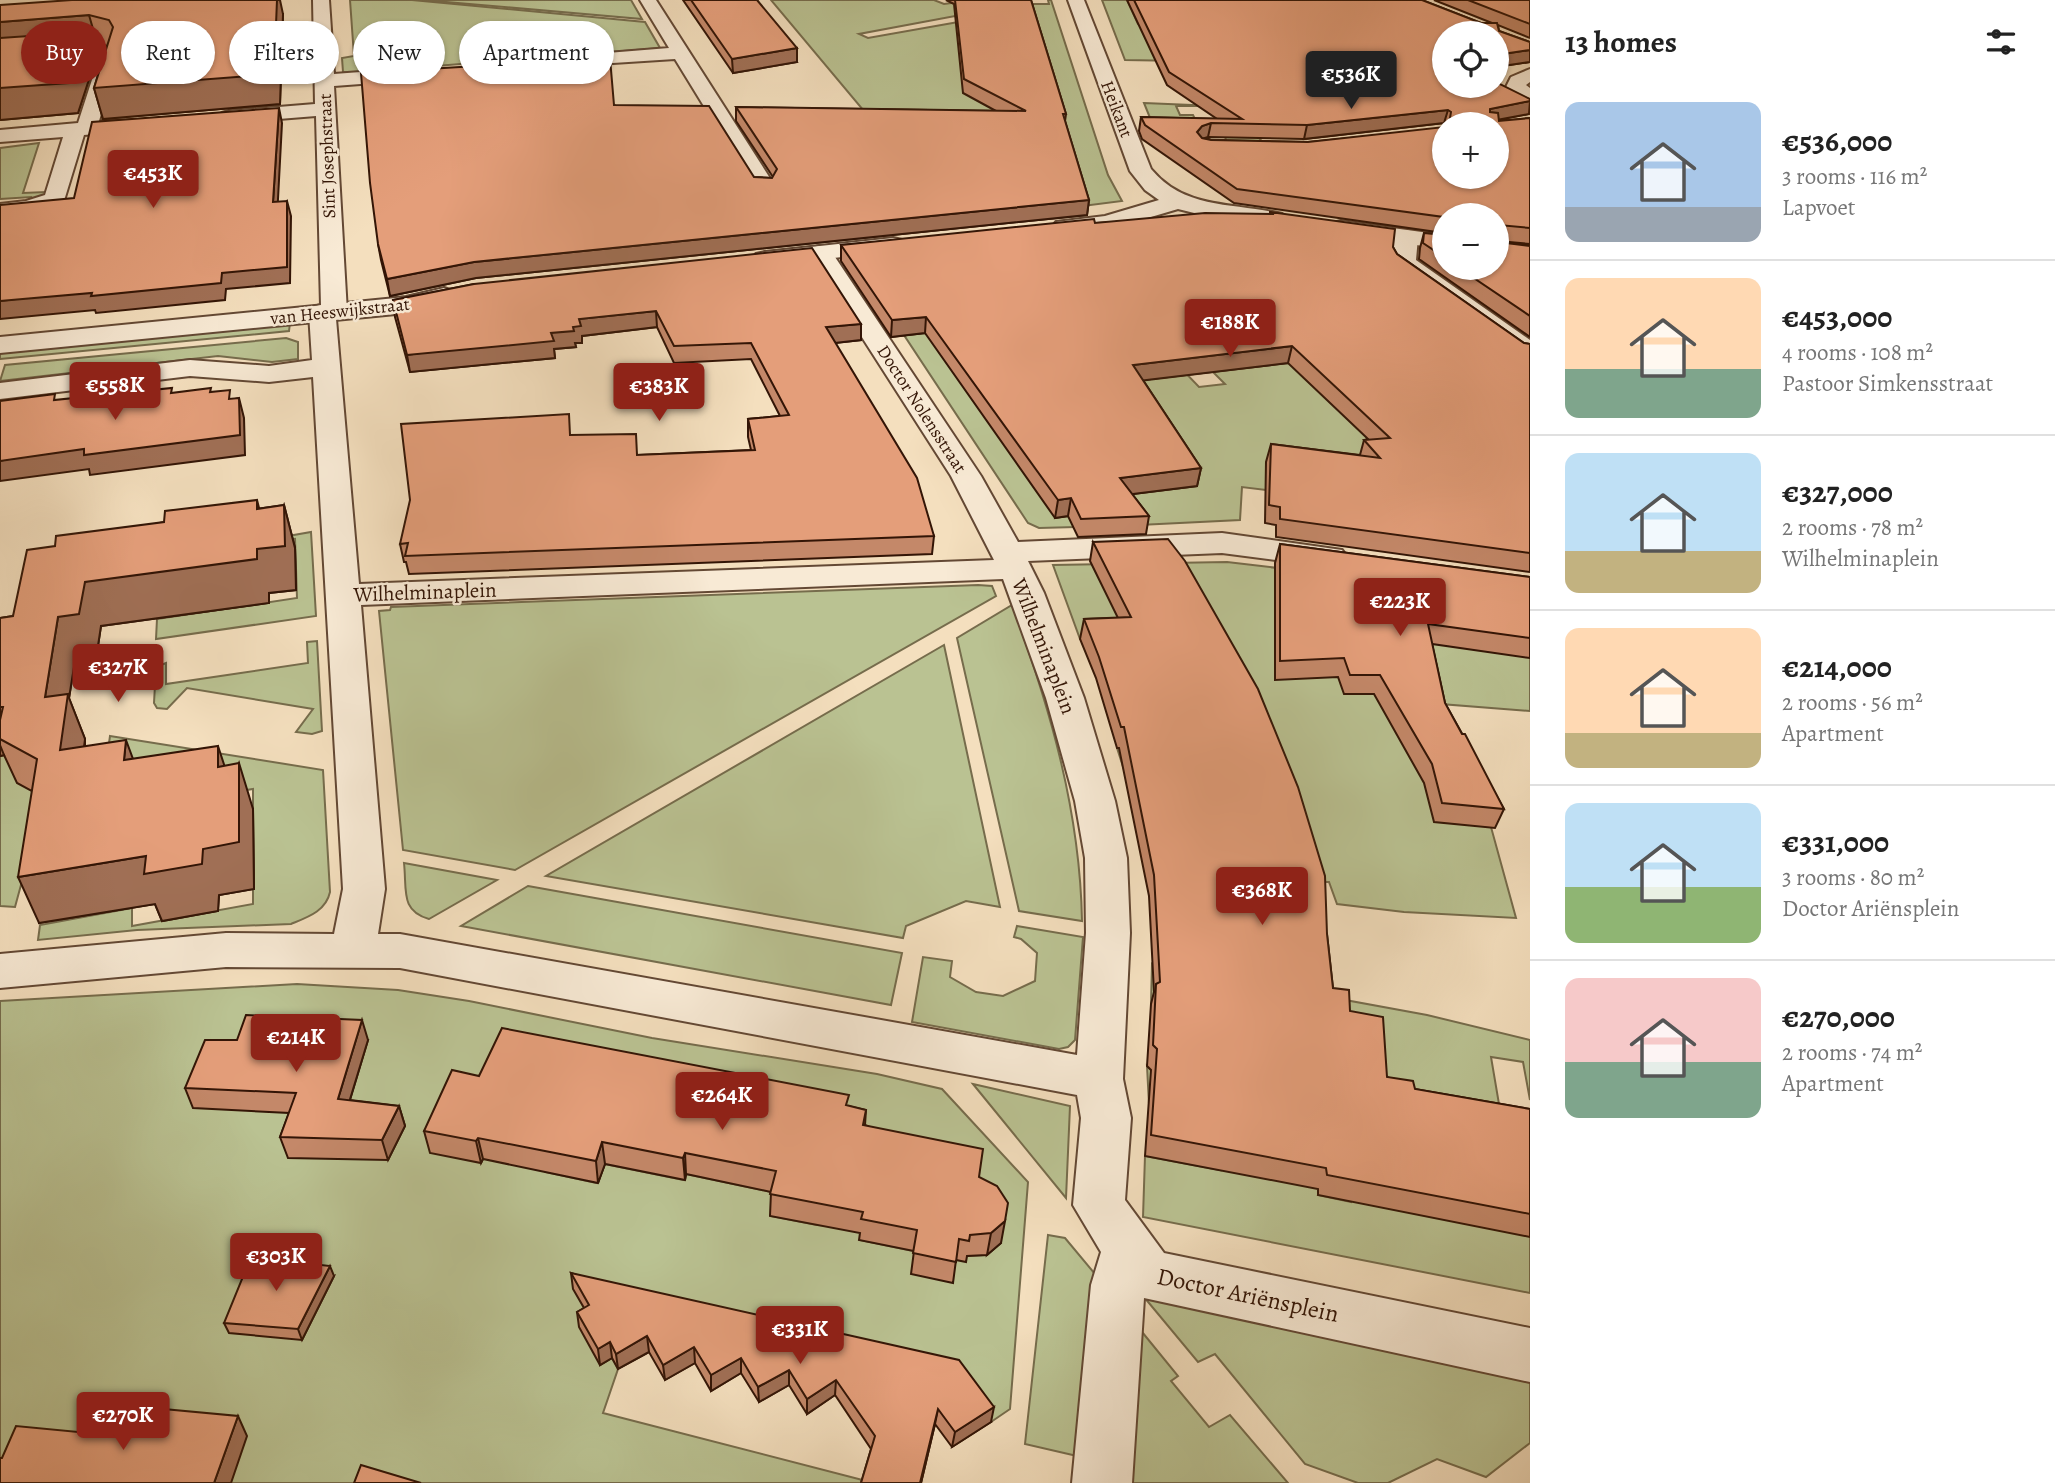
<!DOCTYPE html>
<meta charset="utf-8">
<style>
body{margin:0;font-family:Alegreya,serif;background:#f6f6f6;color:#222;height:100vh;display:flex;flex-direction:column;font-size:26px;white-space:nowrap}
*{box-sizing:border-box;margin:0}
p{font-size:23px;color:#767676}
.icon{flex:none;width:38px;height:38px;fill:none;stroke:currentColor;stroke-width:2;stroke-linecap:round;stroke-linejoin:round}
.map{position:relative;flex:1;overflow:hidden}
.panel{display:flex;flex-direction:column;background:#fff;width:525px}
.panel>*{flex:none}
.hud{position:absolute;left:21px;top:21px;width:665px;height:63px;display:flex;gap:14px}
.controls{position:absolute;left:1432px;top:21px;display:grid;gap:14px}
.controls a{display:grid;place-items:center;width:77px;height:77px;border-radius:50%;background:#fff;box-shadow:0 2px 5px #0004;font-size:35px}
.price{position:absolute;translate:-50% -60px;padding:0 16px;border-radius:7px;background:#8f2418;color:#fff;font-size:23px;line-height:46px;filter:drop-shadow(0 2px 4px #0008)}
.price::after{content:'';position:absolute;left:50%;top:42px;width:21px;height:16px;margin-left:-10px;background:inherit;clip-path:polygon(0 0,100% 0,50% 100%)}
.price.on{background:#222;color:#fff}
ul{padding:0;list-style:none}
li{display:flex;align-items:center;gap:21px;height:175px;padding:0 35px}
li+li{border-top:2px solid #e0e0e0}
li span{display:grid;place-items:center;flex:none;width:196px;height:140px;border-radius:14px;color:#555}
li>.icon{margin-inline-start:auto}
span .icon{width:84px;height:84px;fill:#fffc;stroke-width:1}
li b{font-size:30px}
h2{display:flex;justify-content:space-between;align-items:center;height:84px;padding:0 35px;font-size:30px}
.tag{padding:0 24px;border-radius:32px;background:#fff;box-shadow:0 2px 5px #0004;font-size:24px;line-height:63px}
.tag.on{background:#8f2418;color:#fff}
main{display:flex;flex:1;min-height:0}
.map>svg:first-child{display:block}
.green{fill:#bac292;stroke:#766c4c;stroke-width:2;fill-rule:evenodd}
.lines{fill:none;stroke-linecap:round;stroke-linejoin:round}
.minor-casing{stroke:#634834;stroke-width:4}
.tertiary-casing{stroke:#634834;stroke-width:4}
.minor{fill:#f8ead5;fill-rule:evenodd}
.tertiary{fill:#f8ead5;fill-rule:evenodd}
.wall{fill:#c48869;stroke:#331506;stroke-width:2;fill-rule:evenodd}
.shaded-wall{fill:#a06f55;stroke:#331506;stroke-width:2}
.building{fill:#e49e7a;stroke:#331506;stroke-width:2;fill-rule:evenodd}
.labels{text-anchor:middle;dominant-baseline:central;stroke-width:5;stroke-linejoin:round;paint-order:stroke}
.far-street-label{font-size:18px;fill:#331506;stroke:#f8ead5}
.street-label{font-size:21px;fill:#331506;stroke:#f8ead5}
.near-street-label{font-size:24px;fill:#331506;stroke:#f8ead5}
</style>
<main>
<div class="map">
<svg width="1530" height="1483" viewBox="0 0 1530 1483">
<rect width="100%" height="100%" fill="#f4dfbe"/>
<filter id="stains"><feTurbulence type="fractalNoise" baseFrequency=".00286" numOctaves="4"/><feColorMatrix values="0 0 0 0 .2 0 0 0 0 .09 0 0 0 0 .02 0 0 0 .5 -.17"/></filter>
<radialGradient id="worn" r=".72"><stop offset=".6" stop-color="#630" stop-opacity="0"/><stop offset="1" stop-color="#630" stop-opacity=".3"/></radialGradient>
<g class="green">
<polygon points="350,0 412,0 645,22 660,48 349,73 343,72 342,58 354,56"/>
<polygon points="422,0 631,0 642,19 423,0"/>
<path d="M771,0H934L944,4L975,0L1005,4H1049L1048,0H1051L1108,175L1122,201L1013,215L874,123ZM955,16L964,21L868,38L859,34Z"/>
<polygon points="1102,0 1127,0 1138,24 1162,24 1150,0 1299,63 1125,60"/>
<polygon points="1144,103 1216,106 1176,106 1180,115 1193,115 1195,119 1176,139 1226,140 1224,133 1254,134 1262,141 1161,145"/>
<polygon points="39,143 23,193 46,192 46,198 30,202 31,197 0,199 0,148"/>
<path d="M964,269L1478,412L1266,490L1242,487L1240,520L1139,525L1077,515L1114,526L1039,528L1028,523L902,332ZM1200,359L1225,384L1199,387L1175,362Z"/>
<polygon points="290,323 289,331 0,359 0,351"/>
<polygon points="286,338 298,342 298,359 272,362 218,356 0,381 5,365"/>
<polygon points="311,532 316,616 156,639 157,619 297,598 295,539 196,552"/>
<path d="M1227,562L1311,572L1530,648V711L1427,703L1491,827L1516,918L1404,912L1337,904L1329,882L1269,881L1340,999L1427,1015L1530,1040V1100L1523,1062L1491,1057L1501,1116L1530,1122V1293L1143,1217L1145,1156L1219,1170L1149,1104L1147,1066L1151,1070L1155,1003L1151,1004L1152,964L1156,967L1149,889L1126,776L1117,748L1136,637L1080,639L1053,565ZM1347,1131L1351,1202L1318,1195Z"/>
<polygon points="978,585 992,586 996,596 515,870 403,850 379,611 390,610 391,607"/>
<path d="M1012,605C1050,707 1080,811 1082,921L1019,911L957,638Z"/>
<polygon points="317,641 322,731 312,734 296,732 313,709 187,688 167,709 157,708 154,703 156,667 166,663 166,684 308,663 307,642"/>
<polygon points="944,645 1000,907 966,901 906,926 903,938 546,876"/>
<path d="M110,736L323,770L330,892C326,911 308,917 291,924L137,930L38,940L40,925L132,908V926L253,904V789L165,803L102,793Z"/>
<polygon points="22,752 44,784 40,815 15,907 0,906 0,756"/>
<path d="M404,863L497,880L429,919C400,911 407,890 404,863Z"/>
<polygon points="528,886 902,953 891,1005 461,926"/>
<polygon points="1017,926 1083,937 1075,1040 1068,1047 1059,1049 912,1022 923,957 952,961 950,977 976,992 1003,996 1035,981 1037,953 1021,939 1014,937"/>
<path d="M297,984L398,990L469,1001L652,1038L877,1074L942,1089L1028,1182L1010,1409L991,1422L956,1375L574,1289L618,1369L603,1413L874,1483H0V1001ZM484,1098L987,1255L967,1256L956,1260L860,1240L863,1227L817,1225L771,1216L776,1193L686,1174L684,1180L605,1164L597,1183L546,1172L491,1139Z"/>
<polygon points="973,1084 1070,1106 1066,1198"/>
<polygon points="1048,1235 1065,1238 1095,1274 1077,1456 1025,1444"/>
<polygon points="1139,1291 1530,1374 1530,1443 1486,1477 1437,1459 1388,1483 1358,1483 1305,1464 1215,1354 1198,1362"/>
<polygon points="1138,1327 1178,1376 1171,1381 1209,1427 1230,1415 1288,1483 1127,1483"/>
</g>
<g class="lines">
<g class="minor-casing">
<g id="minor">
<path d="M313,0H329L334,74L414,68L424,74L414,80L334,86L347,312L343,318L336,319L359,584L994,560L951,476L808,253L811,248L820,246L829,248L981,476L1018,542L1222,533L1342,550L1347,557L1342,564L1330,567L1222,553L1028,561L1044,593L1084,698L1115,801L1127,858L1130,933L1123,1079L1131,1118L1125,1200L1164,1253L1530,1328V1382L1144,1298L1132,1483H1072L1091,1285L1101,1252L1073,1205L1081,1118L1077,1095L400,968L226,967L0,988V954L226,933L334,934L343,889L313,377L269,382L190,376L0,399V383L190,360L269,366L312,360L309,313L313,307L321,305L316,116L229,123L222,121L219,117L222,113L229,111L315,104ZM1003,579L1046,698L1075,801L1085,858L1086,933L1077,1055L400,934H378L385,889L361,605Z"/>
<polygon points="640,0 656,0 775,186 772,191 756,191 675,59 551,67 549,63 558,57 669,48"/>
<polygon points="97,46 116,51 118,55 99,121 148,120 151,124 148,128 141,130 84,135 63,204 29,215 0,218 0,204 26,201 45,195 63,137 0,142 0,130 78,123 99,58 0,66 0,54"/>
<polygon points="1530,69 1530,82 1526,85 1530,88 1530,103 1523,101 1506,87 1511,77"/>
<polygon points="1406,230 1414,232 1418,237 1416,260 1530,340 1530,360 1520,358 1394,268 1391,263 1394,237 1398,232"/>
</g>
</g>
<g class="tertiary-casing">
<g id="tertiary">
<path d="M1068,0H1084L1151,169C1186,211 1235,202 1282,214L1286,219L1282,224L1274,226L1219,219L1178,209L1107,230L1064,234L1056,232L1052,227L1056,222L1105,216L1159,200L1145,190L1130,171Z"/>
<polygon points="1341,221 1444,235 1444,249 1333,233 1329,228 1333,223"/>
<polygon points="893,238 902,240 905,245 902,250 765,266 756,264 753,259 756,254 765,252"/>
<polygon points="444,288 453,291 457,296 453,301 406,313 0,353 0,337 406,297"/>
</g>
</g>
<use href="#minor" class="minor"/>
<use href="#tertiary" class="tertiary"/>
</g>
<g class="wall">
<polygon points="683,0 757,0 797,62 733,73"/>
<polygon points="946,0 1031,0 1066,114 1065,121 1089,200 1087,215 476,278 390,296 381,260 378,244 614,105 754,177 772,178 773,177 736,121 736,107 996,111 963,93 954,4"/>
<path d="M1127,0H1422L1481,23H1492L1434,0H1530V38L1498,25L1499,31L1530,42V62L1496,67V33L1444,86L1530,99L1529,114L1498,120L1499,121L1530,118V244L1499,241V242L1530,246V337L1419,259L1420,248L1424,233L1444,235V268H1496V215H1444V233L1234,203L1142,139L1139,131L1141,117L1217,119L1167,85ZM1444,123L1496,124L1308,142L1211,140L1205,138L1208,137L1304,139Z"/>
<polygon points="0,5 283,14 280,104 103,119 94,88 107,46 97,43 91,44 95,61 78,113 0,120"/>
<polygon points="1270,212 1393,247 1397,254 1524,343 1530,344 1530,572 1276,537 1276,525 1265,523 1266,462 1271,444 1360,455 1364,440 1368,439 1288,363 1143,380 1201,468 1197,486 1132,494 1149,516 1146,534 1078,537 1068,516 1055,518 925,333 891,337 841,261 841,245 1095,223 1270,214"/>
<polygon points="474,284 861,324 861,340 835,343 934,536 932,554 409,574 406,562 404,562 400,544 571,435 637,455 751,450 748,437 748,419 780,416 751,359 674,363 657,327 582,336 582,343 575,343 576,347 554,349 555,358 410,372 395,317 393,300"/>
<polygon points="284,505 295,548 296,590 269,593 269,603 101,626 96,659 75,661 69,698 85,739 85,747 133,759 224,766 253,809 254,889 219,895 218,911 162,921 155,904 39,923 32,791 17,783 4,755 0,756 0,618 13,616 55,546 164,522"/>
<polygon points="1093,542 1327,934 1333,988 1350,1011 1387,1077 1415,1089 1530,1109 1530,1237 1318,1195 1318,1189 1145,1156 1151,1070 1147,1066 1151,1004 1154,992 1149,896 1119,748 1117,748 1096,678 1080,639 1084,619 1118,618 1090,561"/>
<polygon points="1280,544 1530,577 1530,658 1432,644 1445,703 1504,809 1495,828 1434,822 1424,783 1374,694 1344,694 1338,677 1275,680 1275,563"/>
<polygon points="237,1040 368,1040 350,1100 399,1106 405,1126 388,1160 288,1158 280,1137 289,1113 193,1108 185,1088"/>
<polygon points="479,1076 848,1106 866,1110 865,1125 979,1177 1001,1243 987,1255 967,1256 966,1262 956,1260 953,1283 911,1274 914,1251 859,1240 860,1233 770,1216 771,1192 686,1174 685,1180 605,1164 598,1183 483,1159 481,1163 430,1153 424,1131"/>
<polygon points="571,1273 991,1422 952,1447 935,1424 921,1483 861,1483 871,1449 835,1395 807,1414 789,1385 759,1402 741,1373 711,1391 695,1363 665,1380 649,1352 618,1369 612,1358 600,1365 579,1327 577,1312 584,1308 573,1289"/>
<polygon points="334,1276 302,1340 229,1333 224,1323"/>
</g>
<g class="shaded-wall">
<polygon points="277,0 280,0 283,14 280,104 103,119 94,88"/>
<polygon points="89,15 97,43 91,44 95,61 78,113 0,120 0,22"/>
<polygon points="797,48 797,62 733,73 732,59"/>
<polygon points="1530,50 1530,62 1496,67 1496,55"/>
<polygon points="1530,101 1529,114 1486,122 1490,109"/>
<polygon points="279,108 282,123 277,218 273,202"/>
<polygon points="1448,110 1444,123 1304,139 1307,125"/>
<polygon points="1211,123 1208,137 1199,140 1197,132 1202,126"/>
<polygon points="1089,200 1087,215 476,278 390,296 387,279 474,262"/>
<polygon points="287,201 291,216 290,283 226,289 225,300 96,313 95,310 0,319 0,301 222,273"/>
<polygon points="656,311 657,327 582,336 582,343 575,343 576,347 554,349 555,358 410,372 407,355 551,333 579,319"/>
<polygon points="926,317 925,333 891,337 892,320"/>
<polygon points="861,324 861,340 826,344 826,327"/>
<polygon points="1292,346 1288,363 1130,382 1133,365"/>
<polygon points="239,398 244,418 245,455 90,475 89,469 0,481 0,461"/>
<polygon points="1201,468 1197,486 1117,496 1120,478"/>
<polygon points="1071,498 1068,516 1055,518 1058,500"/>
<polygon points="257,500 268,543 284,505 295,548 296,590 269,593 269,603 101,626 96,659 75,661 69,698 85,739 78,796 60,750 45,697 58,617 85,582 257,509"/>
<polygon points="126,740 143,786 124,760"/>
<polygon points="0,745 4,755 0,756"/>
<polygon points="218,746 233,792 218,767"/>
<polygon points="239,763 253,809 254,889 219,895 218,911 162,921 155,904 39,923 18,877 146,856 203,849"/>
<polygon points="362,1020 368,1040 344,1119 338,1099"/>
<polygon points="399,1106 405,1126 388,1160 382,1140"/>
<polygon points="478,1138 483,1159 481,1163 476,1141"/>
<polygon points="602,1142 605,1164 598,1183 596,1161"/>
<polygon points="685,1153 686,1174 685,1180 683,1158"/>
<polygon points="1005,1221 1001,1243 987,1255 991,1233"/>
<polygon points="330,1266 334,1276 302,1340 298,1329"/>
<polygon points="647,1336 649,1352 618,1369 616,1354"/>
<polygon points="610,1342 612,1358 600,1365 598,1349"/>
<polygon points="694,1347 695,1363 665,1380 663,1365"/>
<polygon points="741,1358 741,1373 711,1391 711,1375"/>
<polygon points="789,1370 789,1385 759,1402 758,1387"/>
<polygon points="836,1380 835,1395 807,1414 807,1399"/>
<polygon points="994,1407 991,1422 952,1447 955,1432"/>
<polygon points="938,1409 935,1424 921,1483 920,1483"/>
<polygon points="238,1416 247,1436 231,1483 214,1483"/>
</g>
<g class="building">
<polygon points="72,0 277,0 274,74 94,88 113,27 109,20 89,15 0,22 0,5"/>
<polygon points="691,0 757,0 797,48 732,59"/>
<polygon points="955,0 1031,0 1066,114 1063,114 1089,200 474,262 387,279 378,244 370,183 361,73 610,58 614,105 709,106 754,177 772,178 777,169 736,107 1026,111 964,79"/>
<path d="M1134,0H1422L1481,23H1497L1499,31L1530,42V50L1496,55V33H1444V86H1496V82L1530,99V101L1490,109V112L1498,113L1499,121L1530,118V228L1499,225V242L1530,246V316L1459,268H1496V215H1444V217L1237,189L1145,125L1141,117L1242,119L1169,72ZM1448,110L1451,112L1449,124H1496V177H1444V127L1308,142L1211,140L1202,138L1197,132L1202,126L1211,123L1307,125Z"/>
<polygon points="1468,0 1530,0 1530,24"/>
<polygon points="87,32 69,83 0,88 0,38"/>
<polygon points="279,108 273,202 287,201 287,267 222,273 221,283 91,296 92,293 0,301 0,205 74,198 92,122"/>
<polygon points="1270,212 1395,229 1393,247 1397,254 1524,343 1530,344 1530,553 1280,519 1280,507 1269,505 1271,444 1380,458 1364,440 1390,438 1292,346 1133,365 1201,468 1120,478 1149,516 1081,519 1071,498 1058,500 926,317 892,320 841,245 1094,219 1095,223 1205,213 1274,214"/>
<polygon points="1424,233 1444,235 1444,257 1423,243"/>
<polygon points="812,248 861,324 826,327 917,478 934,536 405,556 408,543 400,544 410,500 401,424 569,414 570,435 636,434 637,455 755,450 748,419 789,415 751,343 674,346 656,311 579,319 581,326 573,327 574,331 551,333 554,341 407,355 393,300 474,284"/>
<polygon points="172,388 171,393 211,388 210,392 230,390 229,399 239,398 240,435 84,455 84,449 0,461 0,401 55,394 54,400"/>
<polygon points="257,500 257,509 284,505 285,546 257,549 257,559 85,582 79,614 58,617 45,697 68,694 60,750 126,740 124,760 218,746 218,767 239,763 239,842 203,849 202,864 144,874 146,856 18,877 37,759 0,739 0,720 3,707 0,707 0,618 13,616 27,550 55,546 56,536 164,522 165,511"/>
<polygon points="1168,539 1185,561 1258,689 1298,787 1325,876 1327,934 1333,988 1349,990 1350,1011 1383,1017 1387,1077 1413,1081 1415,1089 1530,1109 1530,1214 1327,1175 1326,1168 1151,1135 1157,1049 1153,1045 1156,984 1160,982 1154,875 1124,727 1121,727 1099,657 1084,619 1131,617 1093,542"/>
<polygon points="1280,544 1530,577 1530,638 1428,624 1445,703 1462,734 1465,734 1504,809 1442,803 1432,764 1380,675 1350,675 1344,658 1280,661"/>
<polygon points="246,1015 362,1020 338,1099 399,1106 382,1140 280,1137 296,1093 185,1088 205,1040 237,1040"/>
<polygon points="502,1028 849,1095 846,1105 866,1110 863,1125 983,1149 979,1177 997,1186 1008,1203 1005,1221 991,1233 970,1235 969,1241 959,1239 956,1262 913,1253 917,1230 861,1219 863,1212 770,1194 776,1171 685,1153 683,1158 602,1142 596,1161 478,1138 476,1141 424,1131 452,1070 479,1076"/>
<polygon points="251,1257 330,1266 298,1329 224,1323"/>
<polygon points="571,1273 959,1360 994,1407 955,1432 938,1409 920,1483 861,1483 875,1436 836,1380 807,1399 789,1370 758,1387 741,1358 711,1375 694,1347 663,1365 647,1336 616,1354 610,1342 598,1349 577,1312 589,1305"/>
<polygon points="142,1407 238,1416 214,1483 0,1483 0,1458 2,1458 16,1426 130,1437"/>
<polygon points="361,1465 421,1483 354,1483"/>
</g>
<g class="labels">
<g class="far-street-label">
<text transform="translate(1117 109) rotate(69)">Heikant</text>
<text transform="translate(327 156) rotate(-92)">Sint Josephstraat</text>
<text transform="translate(340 311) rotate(-6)">van Heeswijkstraat</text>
<text transform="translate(922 409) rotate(57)">Doctor Nolensstraat</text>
</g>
<g class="street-label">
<text transform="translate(425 592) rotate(-2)">Wilhelminaplein</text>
<text transform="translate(1044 646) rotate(69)">Wilhelminaplein</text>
</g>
<g class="near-street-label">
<text transform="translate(1248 1295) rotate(12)">Doctor Ariënsplein</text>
</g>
</g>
<rect width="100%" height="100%" filter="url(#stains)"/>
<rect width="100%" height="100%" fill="url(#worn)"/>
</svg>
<div class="controls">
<a><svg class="icon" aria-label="locate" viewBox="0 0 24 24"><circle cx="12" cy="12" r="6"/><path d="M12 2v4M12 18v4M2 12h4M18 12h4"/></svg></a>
<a>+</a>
<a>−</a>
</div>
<b class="price on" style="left:1351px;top:111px">€536K</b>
<b class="price" style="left:153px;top:210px">€453K</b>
<b class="price" style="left:1230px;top:359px">€188K</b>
<b class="price" style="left:115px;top:422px">€558K</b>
<b class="price" style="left:659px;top:423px">€383K</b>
<b class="price" style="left:1400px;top:638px">€223K</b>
<b class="price" style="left:118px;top:704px">€327K</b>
<b class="price" style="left:1262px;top:927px">€368K</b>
<b class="price" style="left:296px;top:1074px">€214K</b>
<b class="price" style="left:722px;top:1132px">€264K</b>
<b class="price" style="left:276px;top:1293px">€303K</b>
<b class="price" style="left:800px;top:1366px">€331K</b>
<b class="price" style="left:123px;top:1452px">€270K</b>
<div class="hud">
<a class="tag on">Buy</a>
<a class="tag">Rent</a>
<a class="tag">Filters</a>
<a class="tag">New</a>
<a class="tag">Apartment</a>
</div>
</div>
<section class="panel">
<h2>13 homes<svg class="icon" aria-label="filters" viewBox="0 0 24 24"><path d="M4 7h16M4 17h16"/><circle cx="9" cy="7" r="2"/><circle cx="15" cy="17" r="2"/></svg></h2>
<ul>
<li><span style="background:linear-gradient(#a9c7e8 75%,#9aa5b1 0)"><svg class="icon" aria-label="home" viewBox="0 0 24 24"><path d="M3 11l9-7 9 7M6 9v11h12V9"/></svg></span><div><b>€536,000</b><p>3 rooms · 116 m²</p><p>Lapvoet</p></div></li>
<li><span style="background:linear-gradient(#ffd9b3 65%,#7fa58c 0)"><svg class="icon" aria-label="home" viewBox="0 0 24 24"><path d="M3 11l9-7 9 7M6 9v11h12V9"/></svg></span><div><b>€453,000</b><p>4 rooms · 108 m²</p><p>Pastoor Simkensstraat</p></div></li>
<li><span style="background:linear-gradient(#bfe0f5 70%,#c2b280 0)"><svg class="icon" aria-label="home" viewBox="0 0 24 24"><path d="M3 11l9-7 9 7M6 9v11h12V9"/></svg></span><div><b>€327,000</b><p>2 rooms · 78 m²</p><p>Wilhelminaplein</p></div></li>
<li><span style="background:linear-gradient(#ffd9b3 75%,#c2b280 0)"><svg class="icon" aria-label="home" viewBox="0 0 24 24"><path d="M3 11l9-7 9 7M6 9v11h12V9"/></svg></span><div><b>€214,000</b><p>2 rooms · 56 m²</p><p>Apartment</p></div></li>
<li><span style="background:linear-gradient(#bfe0f5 60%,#8fb573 0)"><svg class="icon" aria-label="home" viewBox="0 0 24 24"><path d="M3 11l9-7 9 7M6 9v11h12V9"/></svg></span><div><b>€331,000</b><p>3 rooms · 80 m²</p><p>Doctor Ariënsplein</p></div></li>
<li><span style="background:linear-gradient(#f6c9c9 60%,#7fa58c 0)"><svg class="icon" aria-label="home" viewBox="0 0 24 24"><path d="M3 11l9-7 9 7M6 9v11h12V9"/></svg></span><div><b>€270,000</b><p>2 rooms · 74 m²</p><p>Apartment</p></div></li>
</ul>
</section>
</main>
